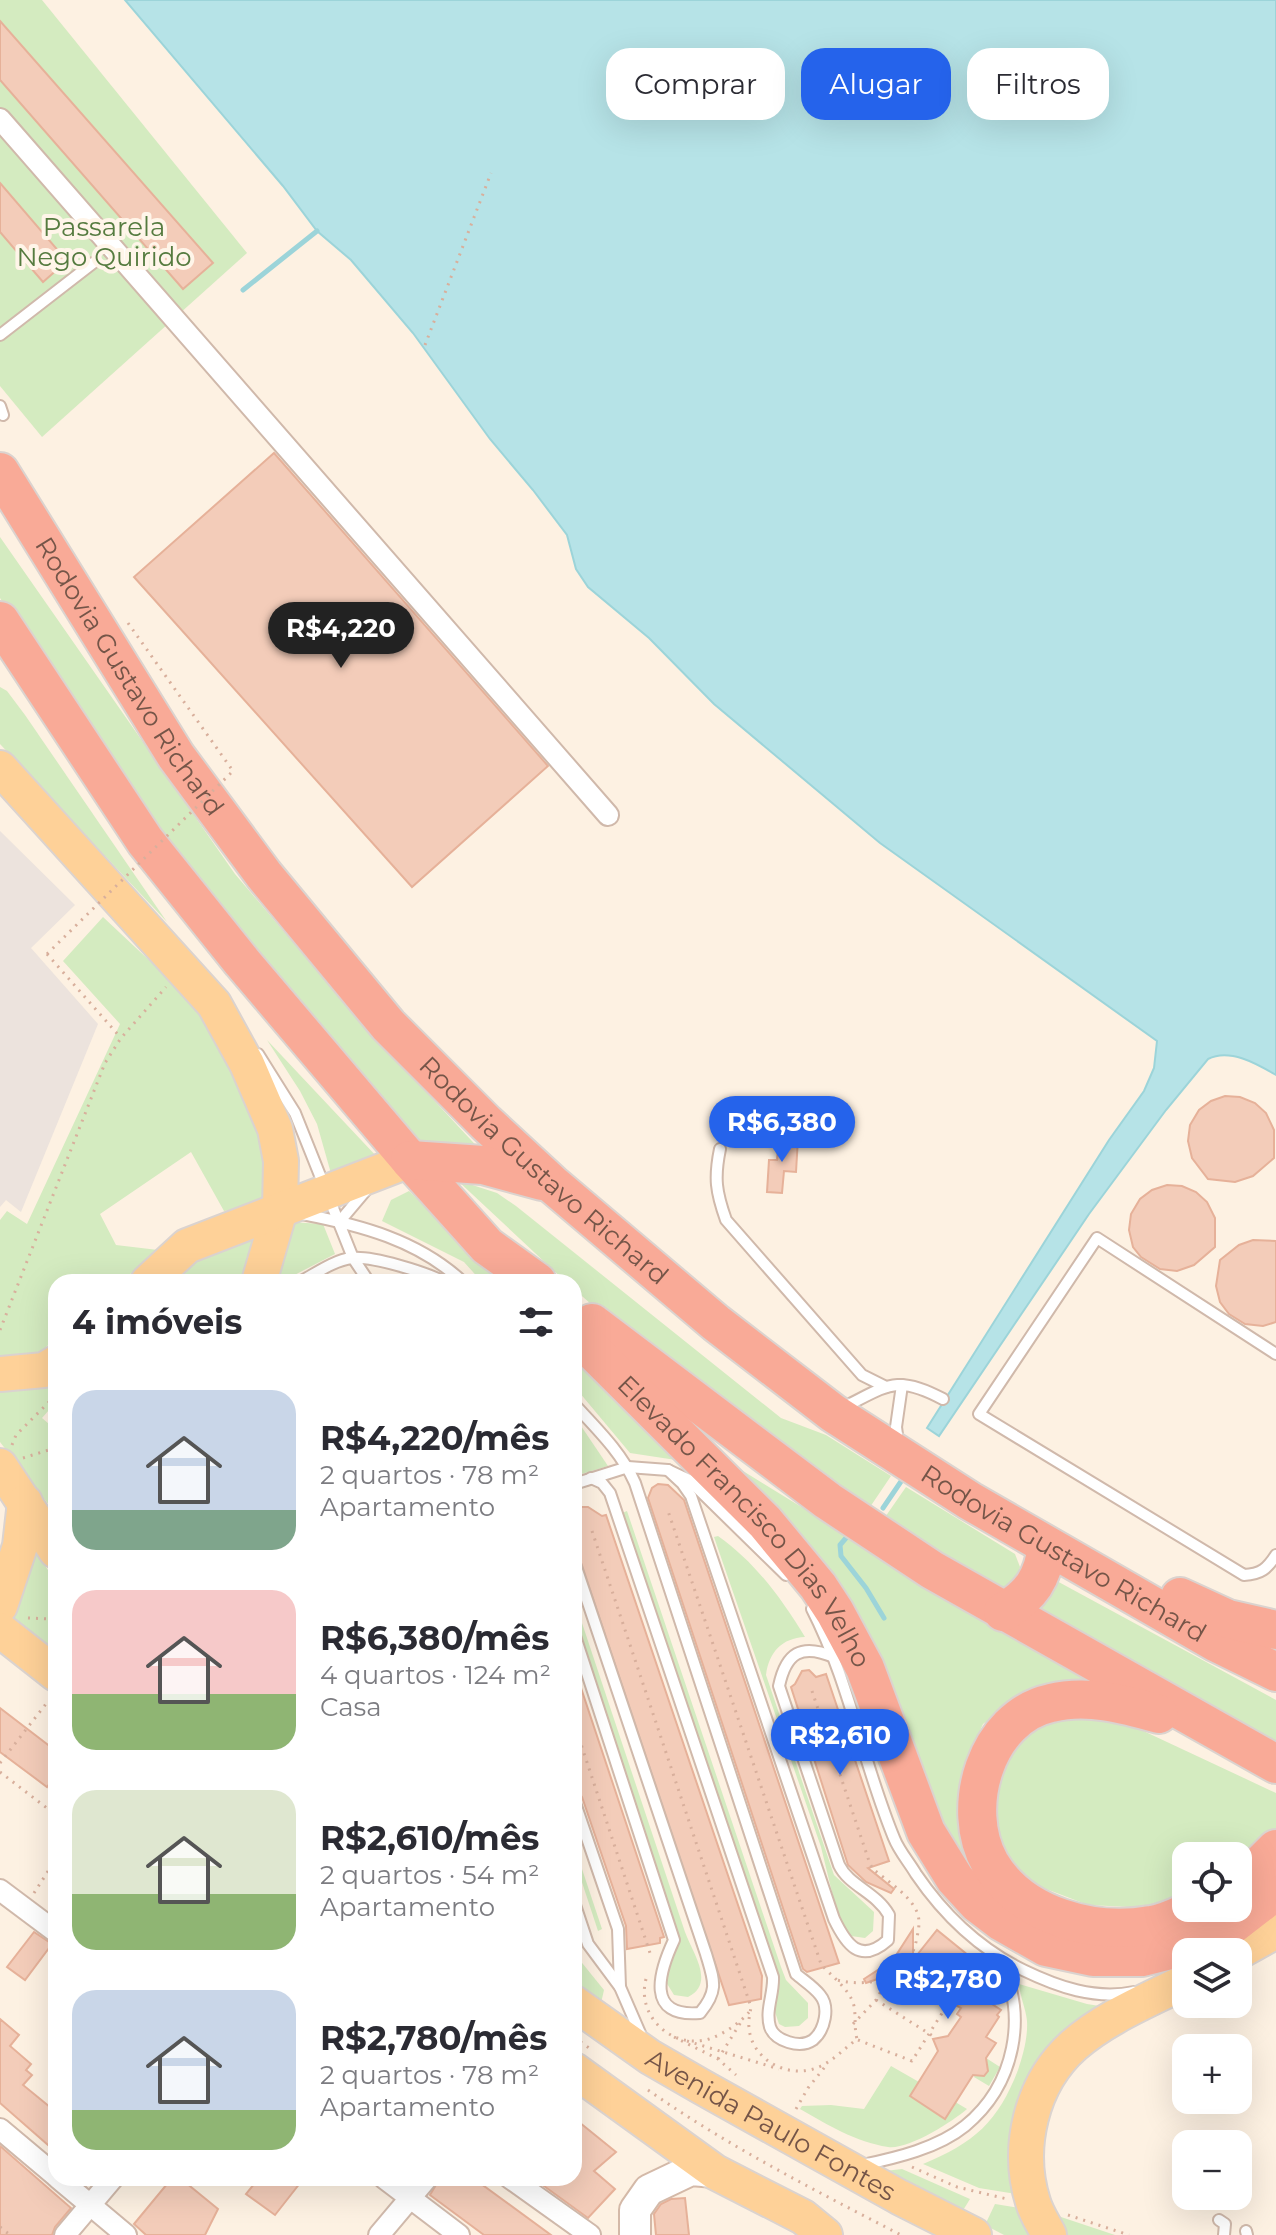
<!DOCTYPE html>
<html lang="pt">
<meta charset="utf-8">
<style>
body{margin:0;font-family:Montserrat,sans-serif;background:#f2f2f3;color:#2b2b33;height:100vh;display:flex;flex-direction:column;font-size:30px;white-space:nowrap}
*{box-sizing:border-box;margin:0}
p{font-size:26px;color:#7c7c81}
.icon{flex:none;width:44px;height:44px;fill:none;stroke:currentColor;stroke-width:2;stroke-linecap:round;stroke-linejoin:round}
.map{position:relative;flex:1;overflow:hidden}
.details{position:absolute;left:48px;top:1274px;width:534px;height:912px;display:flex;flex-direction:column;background:#fff;border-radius:24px;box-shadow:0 8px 32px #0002}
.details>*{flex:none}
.guide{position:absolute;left:606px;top:48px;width:550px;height:72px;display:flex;gap:16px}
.controls{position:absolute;left:1172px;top:1842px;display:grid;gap:16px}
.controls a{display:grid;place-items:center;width:80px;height:80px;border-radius:16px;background:#fff;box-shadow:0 8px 32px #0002;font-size:40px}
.price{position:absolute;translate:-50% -68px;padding:0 18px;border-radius:28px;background:#2563eb;color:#fff;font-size:26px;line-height:52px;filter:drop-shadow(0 2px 4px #0008)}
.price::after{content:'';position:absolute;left:50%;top:48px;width:24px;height:18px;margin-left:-12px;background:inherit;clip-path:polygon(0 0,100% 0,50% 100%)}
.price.selected{background:#222;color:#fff}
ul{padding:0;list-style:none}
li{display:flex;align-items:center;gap:24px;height:200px;padding:0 24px}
li span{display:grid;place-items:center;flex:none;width:224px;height:160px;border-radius:24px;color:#555}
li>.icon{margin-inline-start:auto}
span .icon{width:96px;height:96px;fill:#fffc;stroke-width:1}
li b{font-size:34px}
h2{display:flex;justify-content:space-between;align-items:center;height:96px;padding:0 24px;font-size:34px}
.chip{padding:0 28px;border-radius:24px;background:#fff;box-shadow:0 8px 32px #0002;font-size:28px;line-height:72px}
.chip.selected{background:#2563eb;color:#fff}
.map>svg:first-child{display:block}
.industrial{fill:#ece3dd}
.green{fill:#d4ebc0}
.water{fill:#b6e3e7;stroke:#9cd4d9;stroke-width:2}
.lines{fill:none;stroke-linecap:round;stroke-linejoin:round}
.stream{stroke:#9cd4d9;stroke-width:5}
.building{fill:#f3ccb9;stroke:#e6b199;stroke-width:2}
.lane-casing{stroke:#d0b9ab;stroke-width:14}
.street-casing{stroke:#d0b9ab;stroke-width:24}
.secondary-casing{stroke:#d4b9a8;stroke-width:34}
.primary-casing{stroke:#dbd3cf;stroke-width:38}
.highway-casing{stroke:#dbd3cf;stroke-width:42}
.path{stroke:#d8af9c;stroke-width:3;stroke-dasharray:2 6;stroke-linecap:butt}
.lane{stroke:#fff;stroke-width:10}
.street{stroke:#fff;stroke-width:20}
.secondary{stroke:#fff;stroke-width:30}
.primary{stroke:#fed198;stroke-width:34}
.highway{stroke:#f9aa97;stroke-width:38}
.path-bridge{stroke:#d8af9c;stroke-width:3;stroke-dasharray:2 6;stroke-linecap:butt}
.labels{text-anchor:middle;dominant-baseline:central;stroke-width:8;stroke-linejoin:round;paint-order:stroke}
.park-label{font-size:26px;fill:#557b3f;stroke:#fff5e9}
.street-label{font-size:26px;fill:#755548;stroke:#fff5e9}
</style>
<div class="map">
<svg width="1276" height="2235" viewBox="0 0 1276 2235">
<rect width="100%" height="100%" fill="#fdf1e2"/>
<polygon class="industrial" points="0,831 75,905 31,948 98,1024 21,1212 6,1200 0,1207"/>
<g class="green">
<polygon points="0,0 42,0 247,253 42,437 0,386"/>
<polygon points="0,537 235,874 359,1020 485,1155 416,1144 299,1016 78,723 0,598"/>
<polygon points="0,687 7,691 25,715 167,922 0,744"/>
<polygon points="103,917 184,993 225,1047 255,1114 269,1200 252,1207 224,1211 191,1152 100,1214 116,1245 158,1250 121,1282 56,1282 56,1338 36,1356 0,1364 0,1220 7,1211 27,1224 120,1024 63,961"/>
<polygon points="267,1040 378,1158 332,1177 317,1124 300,1091"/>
<polygon points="457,1180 497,1193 516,1206 781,1418 826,1435 891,1476 866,1513 609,1320 574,1289 574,1282 566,1282"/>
<polygon points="409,1191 503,1282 482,1282 464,1262 382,1221 391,1200"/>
<polygon points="289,1222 323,1224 335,1254 281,1282 270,1282"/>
<path d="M263,1236L242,1282H166C192,1257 228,1246 263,1236Z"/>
<polygon points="574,1348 732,1515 676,1460 630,1453 574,1386"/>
<polygon points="47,1381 56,1384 56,1402 42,1418 56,1430 56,1514 0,1442 0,1387"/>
<polygon points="574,1417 579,1423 608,1466 575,1476"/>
<polygon points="735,1466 868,1548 1104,1685 1020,1696 983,1724 962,1770 961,1816 988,1896 950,1843 870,1638 851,1601"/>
<polygon points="906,1487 1015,1554 1020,1567 1015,1587 998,1593 881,1523"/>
<polygon points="627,1511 781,1967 786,1980 808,2003 808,2018 799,2026 785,2027 779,2024 774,2009 769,1951 622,1513"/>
<path d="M718,1536C756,1563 781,1598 805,1637C782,1638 769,1652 766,1675L834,1875L874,1912L873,1931L865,1938L851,1936L844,1931L838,1917L821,1847L714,1537Z"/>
<polygon points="31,1546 48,1570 50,1627 56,1654 8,1615"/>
<polygon points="1055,1580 1276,1700 1276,1747 1034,1613"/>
<path d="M574,1599L685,1932C692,1952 716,1983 688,1997L674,1995L666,1982L677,1929L574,1618Z"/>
<polygon points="1105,1713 1276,1793 1276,1896 1238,1899 1238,1856 1186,1856 1186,1903 1130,1907 1088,1905 1041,1887 1012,1866 997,1836 994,1779 1028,1729 1066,1716"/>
<polygon points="574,1845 602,1929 598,1931 574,1858"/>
<polygon points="574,1953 604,1990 601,2003 574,1984"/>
<path d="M1019,1984L1087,2004L1112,2008L1019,2102C1006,2132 1013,2162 1016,2194L979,2188L923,2164C974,2143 998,2122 1018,2070C1023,2055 1028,2037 1027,2021C1026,2009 1020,1997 1019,1984Z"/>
<polygon points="986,2058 1000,2067 989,2086 974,2077 976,2074 984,2076 988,2071 988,2064 984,2061"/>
<path d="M891,2066L919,2082L910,2096L942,2094L967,2109C952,2122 908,2150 888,2147C856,2142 828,2125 800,2109L802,2106L831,2105L864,2109Z"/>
<polygon points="902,2169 970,2199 962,2212 885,2171"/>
<polygon points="995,2204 1020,2208 1034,2235 1004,2235 985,2225"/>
<polygon points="1052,2214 1115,2235 1066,2235"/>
</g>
<path class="water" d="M125,0H1276V1075C1257,1064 1230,1048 1208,1059L1166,1110L1089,1214L939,1436L927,1428L1109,1140L1144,1091L1154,1068L1157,1041L880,843L714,704L649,638L588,587L576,569L567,535L533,490L490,439L413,333L351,260L317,231L283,186Z"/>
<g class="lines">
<g class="stream">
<polyline points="243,290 317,231"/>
<polyline points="883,1508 902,1480"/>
<polyline points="846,1538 840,1545 841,1556 866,1588 884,1618"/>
</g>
</g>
<g class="building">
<polygon points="0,21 213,263 183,289 0,80"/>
<polygon points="0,183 67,261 43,282 0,232"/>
<polygon points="274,453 548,766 412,887 134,577"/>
<polygon points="1225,1096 1240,1097 1255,1103 1266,1113 1274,1130 1274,1158 1253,1176 1235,1182 1208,1179 1192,1158 1188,1141 1190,1125 1199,1110 1211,1101"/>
<polygon points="779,1137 798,1138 796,1172 784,1171 782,1193 767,1192 769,1160 777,1160"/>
<polygon points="1167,1185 1182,1186 1196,1192 1207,1202 1215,1218 1215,1247 1194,1265 1177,1271 1160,1269 1141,1257 1133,1247 1129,1230 1131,1214 1140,1199 1152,1190"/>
<polygon points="1253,1240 1276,1241 1276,1322 1263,1326 1245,1324 1229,1314 1220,1302 1216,1286 1220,1260 1239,1245"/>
<polygon points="658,1484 668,1485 684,1500 839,1963 807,1972 803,1969 648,1498 652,1488"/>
<polygon points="581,1507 588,1507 602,1516 606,1515 762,1976 761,1999 729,2005 574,1542 574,1512"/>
<polygon points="809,1670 816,1677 826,1674 889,1861 868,1868 894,1889 891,1893 866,1882 848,1865 791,1687 795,1684 802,1671"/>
<polygon points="574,1676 577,1676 664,1937 660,1938 660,1943 627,1949 626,1926 582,1797 574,1787"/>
<polygon points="0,1708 56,1751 56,1775 47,1787 0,1752"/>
<polygon points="913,1929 913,1960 937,1930 974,1960 960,1983 1001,2010 997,2015 999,2017 986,2037 996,2043 986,2058 988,2071 984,2076 973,2075 945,2119 910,2096 938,2051 933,2039 948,2036 961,2017 957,2014 961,2008 914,1982 927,1962 866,1983 864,1979 893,1960"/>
<polygon points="34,1932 52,1944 25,1980 7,1967"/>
<polygon points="0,2019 19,2035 10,2046 31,2064 26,2070 32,2075 23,2085 56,2112 56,2152 0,2103"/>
<polygon points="574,2118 616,2152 594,2171 615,2189 588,2218 533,2178 574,2178"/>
<polygon points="0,2146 71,2208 55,2227 52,2235 0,2235"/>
<polygon points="172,2178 180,2178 218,2209 205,2235 146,2235 134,2224"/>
<polygon points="259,2178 304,2178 275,2215 246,2194"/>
<polygon points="440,2178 473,2178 551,2235 484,2235 430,2195"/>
<polygon points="685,2198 689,2235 656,2235 654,2214 661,2204 671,2199"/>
</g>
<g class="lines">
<g class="lane-casing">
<g id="lane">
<polyline points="0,335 93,263"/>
<polyline points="0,406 3,415"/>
<polyline points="258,1054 295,1113 353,1258 369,1282"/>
<path d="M720,1149C714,1178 716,1192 726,1220L862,1375L886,1387"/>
<path d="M302,1214C360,1225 418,1240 463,1282"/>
<polyline points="340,1221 367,1189"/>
<path d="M300,1282C315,1274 334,1260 352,1258C373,1256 425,1272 444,1282"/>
<path d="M1276,1354L1097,1238L979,1414L1244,1575C1261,1574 1267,1569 1276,1555"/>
<path d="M574,1404C597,1429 621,1452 635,1483L796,1974C803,1980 814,1987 820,1995C830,2007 825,2030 813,2040C800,2049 775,2041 770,2027C765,2010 774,1994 773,1977L610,1493L602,1483L591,1478"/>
<path d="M842,1408C886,1387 895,1373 943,1399"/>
<polyline points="898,1442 896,1427 902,1385"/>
<path d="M668,1470L682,1483L691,1496L834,1919C846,1944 860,1965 888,1940L889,1915C876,1892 849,1886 839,1865L779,1686C786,1653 801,1643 834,1657"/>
<polyline points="574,1484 628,1467 668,1470 689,1480 786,1575"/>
<path d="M574,1561L706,1954C714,1981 719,1990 700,2013C645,2018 659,1972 674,1940L574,1633"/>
<path d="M812,1609C849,1681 863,1763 894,1838C899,1851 909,1862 916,1874C944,1915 978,1948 1023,1970C1058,1987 1095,2000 1134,1992"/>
<polyline points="574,1800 618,1929 620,1987"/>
<polyline points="574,1902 588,1944 620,1987 643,2040"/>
<path d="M862,2165C896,2158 938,2148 965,2126C1015,2085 1029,2015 999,1959"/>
<polyline points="1219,2220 1225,2224 1224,2235"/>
<polyline points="1246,2231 1247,2235"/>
</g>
</g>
<g class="street-casing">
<g id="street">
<polyline points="0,119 608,815"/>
<polyline points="0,1890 56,1932"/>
<polyline points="0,2129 56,2176"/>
<polyline points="58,2178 126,2235"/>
<polyline points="384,2178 459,2235"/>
<polyline points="510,2178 590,2235"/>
<polyline points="65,2235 113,2178"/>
<polyline points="379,2235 427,2178"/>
</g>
</g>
<g class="secondary-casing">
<polyline id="secondary" points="635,2235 635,2210 649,2190 691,2170 715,2172"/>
</g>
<g class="primary-casing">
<g id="primary">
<polyline points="0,768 214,1004 247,1064 275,1129 281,1161 280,1210 259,1282"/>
<polyline points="148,1282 187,1246 410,1160"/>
<polyline points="0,1374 44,1370 56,1363"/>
<polyline points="0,1466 56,1551"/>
<polyline points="0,1606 20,1546 25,1502"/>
<polyline points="0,1630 56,1674"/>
<polyline points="1238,1952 1276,1931"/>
<path id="s1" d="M574,2003L650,2057L702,2087L899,2197L974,2235"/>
<polyline points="574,2070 715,2172 803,2217 825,2235"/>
<path d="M1049,2235C1044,2225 1036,2213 1033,2202C1016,2148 1031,2083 1074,2045C1106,2017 1149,2000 1186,1981"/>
</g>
</g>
<g class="highway-casing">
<g id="highway">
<path id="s2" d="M0,472L176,756L264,875L388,1025L486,1123L552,1184L716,1323L833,1413L970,1501L1217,1643L1276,1672"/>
<polyline points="0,621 145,841 242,962 410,1160 487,1246 537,1282"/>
<polyline points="410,1160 483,1165 542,1181"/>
<polyline points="592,1323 828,1501 932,1570 1276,1764"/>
<path id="s3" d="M574,1332L765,1522L818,1586L835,1612L865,1668L926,1832L955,1879L977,1903L1002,1922L1046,1947L1093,1957H1142L1186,1946L1232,1925L1276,1891"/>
<polyline points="1180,1597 1228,1619 1276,1630"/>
<path d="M1003,1612C1031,1596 1043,1578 1047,1546"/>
<path d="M1159,1714C1124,1704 1087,1694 1051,1703C986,1717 959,1808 990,1863C1022,1917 1094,1935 1151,1925C1167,1923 1182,1914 1197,1908"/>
<polyline points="1238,1882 1252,1873 1276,1849"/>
</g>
</g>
<g class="path">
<polyline points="425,345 491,173"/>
<polyline points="128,623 233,771"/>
<polyline points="47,954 121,1038"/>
<polyline points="0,1330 105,1063 121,1038 166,987"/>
<polyline points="12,1445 16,1435 56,1395"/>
<polyline points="23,1458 55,1448 52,1499"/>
<path d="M592,1531L751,2007C750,2014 748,2021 749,2027C751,2061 791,2081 821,2066C834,2060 845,2048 857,2039C854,2028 856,2016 854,2006C850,1989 831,1976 821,1964L667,1508"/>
<polyline points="28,1618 53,1619"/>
<path d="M812,1691L870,1864L873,1869C887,1881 909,1894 917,1912C921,1922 918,1932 916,1942C907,1979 870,1988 837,1980"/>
<polyline points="574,1723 651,1956"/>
<polyline points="0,1763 49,1700"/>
<polyline points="0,1772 56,1815"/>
<polyline points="34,1893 56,1859"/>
<path d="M646,1979C636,2016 672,2050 709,2039C724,2034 740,2023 750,2011"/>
<polyline points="876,2000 936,2038"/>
<polyline points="853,2024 876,2000 889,1977"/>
<polyline points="574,2037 589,2048"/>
<polyline points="674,2037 718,2059 736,2075"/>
<polyline points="858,2040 912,2061 949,2002"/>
<polyline points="687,2041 779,2069"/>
<polyline points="718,2059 741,2022"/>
<path d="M648,2090C728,2146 814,2190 901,2235"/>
<polyline points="796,2109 808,2088 828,2063"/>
<polyline points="912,2167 957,2187 1007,2199"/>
<polyline points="1068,2215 1129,2235"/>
<polyline points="0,2227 10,2235"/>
</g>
<use href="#lane" class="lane"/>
<use href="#street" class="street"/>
<use href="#secondary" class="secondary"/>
<use href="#primary" class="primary"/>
<use href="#highway" class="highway"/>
<polyline class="path-bridge" points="47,954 233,771"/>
</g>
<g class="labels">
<g class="park-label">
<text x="104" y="227">Passarela<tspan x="104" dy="30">Nego Quirido</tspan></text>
</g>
<g class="street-label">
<text stroke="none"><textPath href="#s2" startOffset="242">Rodovia Gustavo Richard</textPath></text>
<text stroke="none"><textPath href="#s2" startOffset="890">Rodovia Gustavo Richard</textPath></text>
<text stroke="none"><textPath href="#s3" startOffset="256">Elevado Francisco Dias Velho</textPath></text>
<text stroke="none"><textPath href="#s2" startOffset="1538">Rodovia Gustavo Richard</textPath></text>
<text stroke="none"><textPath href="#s1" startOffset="232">Avenida Paulo Fontes</textPath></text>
</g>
</g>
</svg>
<div class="controls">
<a><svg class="icon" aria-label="locate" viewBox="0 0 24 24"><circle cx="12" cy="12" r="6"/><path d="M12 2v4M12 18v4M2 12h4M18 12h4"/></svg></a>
<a><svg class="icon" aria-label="layers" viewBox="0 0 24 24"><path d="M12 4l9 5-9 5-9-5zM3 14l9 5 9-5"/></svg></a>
<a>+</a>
<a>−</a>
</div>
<b class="price selected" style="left:341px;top:670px">R$4,220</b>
<b class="price" style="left:782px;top:1164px">R$6,380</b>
<b class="price" style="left:840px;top:1777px">R$2,610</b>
<b class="price" style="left:948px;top:2021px">R$2,780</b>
<div class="guide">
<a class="chip">Comprar</a>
<a class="chip selected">Alugar</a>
<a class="chip">Filtros</a>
</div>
<section class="details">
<h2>4 imóveis<svg class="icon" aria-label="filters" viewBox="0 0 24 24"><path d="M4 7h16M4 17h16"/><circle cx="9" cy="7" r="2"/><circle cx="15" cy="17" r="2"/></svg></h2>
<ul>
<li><span style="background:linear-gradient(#c9d6e8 75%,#7fa58c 0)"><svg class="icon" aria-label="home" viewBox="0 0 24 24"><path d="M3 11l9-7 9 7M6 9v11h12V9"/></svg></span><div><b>R$4,220/mês</b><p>2 quartos · 78 m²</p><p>Apartamento</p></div></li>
<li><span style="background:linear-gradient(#f6c9c9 65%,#8fb573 0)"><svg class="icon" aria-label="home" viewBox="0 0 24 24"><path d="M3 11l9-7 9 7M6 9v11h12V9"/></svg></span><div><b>R$6,380/mês</b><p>4 quartos · 124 m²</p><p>Casa</p></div></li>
<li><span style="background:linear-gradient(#dfe7d0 65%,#8fb573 0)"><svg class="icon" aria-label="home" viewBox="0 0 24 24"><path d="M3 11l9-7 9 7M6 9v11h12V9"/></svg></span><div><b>R$2,610/mês</b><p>2 quartos · 54 m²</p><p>Apartamento</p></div></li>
<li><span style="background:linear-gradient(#c9d6e8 75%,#8fb573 0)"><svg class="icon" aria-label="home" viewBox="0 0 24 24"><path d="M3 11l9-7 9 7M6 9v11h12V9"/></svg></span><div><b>R$2,780/mês</b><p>2 quartos · 78 m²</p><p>Apartamento</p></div></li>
</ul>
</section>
</div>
